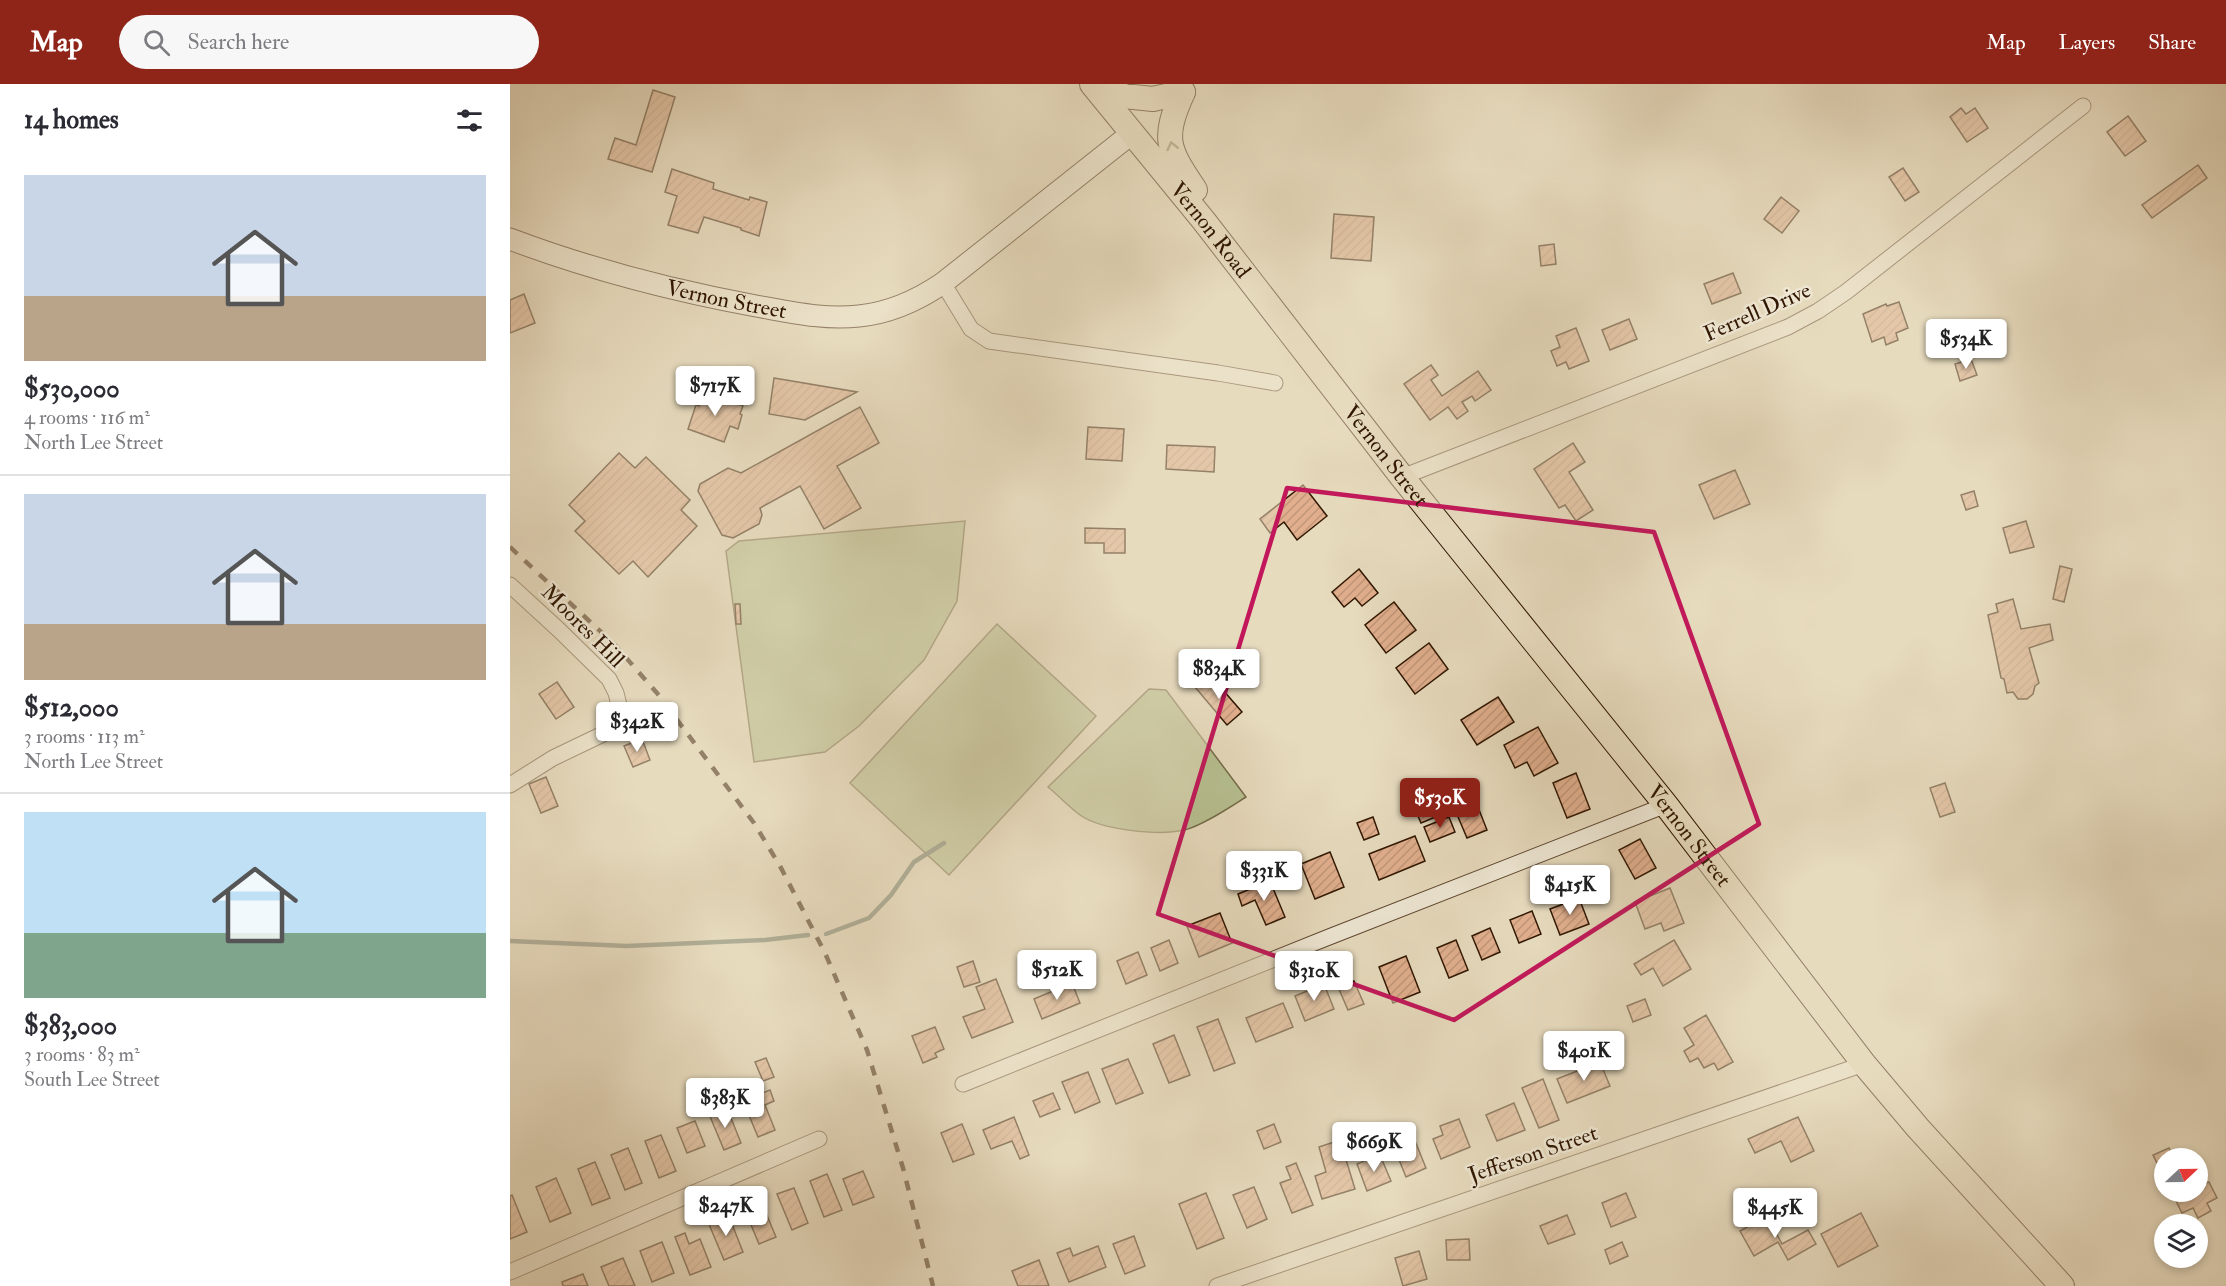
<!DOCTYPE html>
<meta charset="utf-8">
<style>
body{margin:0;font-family:"IM FELL Double Pica",serif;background:#f7f7f7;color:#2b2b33;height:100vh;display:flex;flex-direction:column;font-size:22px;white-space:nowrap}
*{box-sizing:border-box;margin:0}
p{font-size:20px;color:#7c7c81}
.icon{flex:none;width:33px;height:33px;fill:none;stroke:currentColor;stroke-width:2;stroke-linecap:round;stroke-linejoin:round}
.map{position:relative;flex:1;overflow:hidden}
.sheet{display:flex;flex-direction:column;background:#fff;width:510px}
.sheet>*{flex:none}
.needle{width:39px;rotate:68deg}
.fabs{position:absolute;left:1644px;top:1064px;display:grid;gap:12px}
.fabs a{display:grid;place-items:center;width:54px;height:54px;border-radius:50%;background:#fff;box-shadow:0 3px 9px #0003;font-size:30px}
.price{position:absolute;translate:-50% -51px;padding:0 14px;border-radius:6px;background:#fff;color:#222;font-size:20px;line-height:39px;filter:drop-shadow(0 2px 3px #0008)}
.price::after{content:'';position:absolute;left:50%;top:36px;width:18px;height:14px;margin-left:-9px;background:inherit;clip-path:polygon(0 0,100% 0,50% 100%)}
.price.current{background:#8f2418;color:#fff}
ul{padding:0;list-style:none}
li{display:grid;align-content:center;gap:12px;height:318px;padding:0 24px}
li+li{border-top:2px solid #e1e1e2}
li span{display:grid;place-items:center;height:186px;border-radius:0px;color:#555}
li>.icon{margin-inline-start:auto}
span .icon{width:108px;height:108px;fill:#fffc;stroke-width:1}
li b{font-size:26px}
h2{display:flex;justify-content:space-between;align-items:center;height:72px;padding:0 24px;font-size:26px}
header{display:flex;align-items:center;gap:36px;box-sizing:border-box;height:84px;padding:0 30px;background:#8f2418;color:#fff}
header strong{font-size:28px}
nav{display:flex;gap:33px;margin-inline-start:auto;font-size:21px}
.search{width:420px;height:54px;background:#f7f7f7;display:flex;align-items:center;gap:15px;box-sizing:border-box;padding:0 21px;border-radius:33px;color:#7c7c81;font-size:22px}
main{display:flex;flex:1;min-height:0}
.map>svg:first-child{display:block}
.grass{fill:#b7c091;stroke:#746b48;stroke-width:1.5}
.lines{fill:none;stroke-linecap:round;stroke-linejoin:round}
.stream{stroke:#6e7968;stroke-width:4.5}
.building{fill:url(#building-hatch);stroke:#301600;stroke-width:1.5}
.street-casing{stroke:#5e4730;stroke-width:17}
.secondary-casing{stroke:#301600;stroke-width:23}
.primary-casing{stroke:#301600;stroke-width:26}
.street{stroke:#efe8d5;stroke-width:15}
.secondary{stroke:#efe8d5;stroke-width:21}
.primary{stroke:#e7dbbe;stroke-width:24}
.rail{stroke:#301600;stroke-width:4.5;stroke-dasharray:10 10;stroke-linecap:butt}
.oneway{stroke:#958268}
.marked{fill:none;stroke:#c2185b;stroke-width:4.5;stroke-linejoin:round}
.labels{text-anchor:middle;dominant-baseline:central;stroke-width:5;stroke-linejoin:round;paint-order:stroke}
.street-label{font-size:22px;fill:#301600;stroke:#efe8d5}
</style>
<header>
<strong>Map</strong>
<div class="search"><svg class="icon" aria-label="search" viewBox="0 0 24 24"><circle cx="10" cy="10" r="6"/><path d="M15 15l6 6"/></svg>Search here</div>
<nav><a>Map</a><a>Layers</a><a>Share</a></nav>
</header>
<main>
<section class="sheet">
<h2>14 homes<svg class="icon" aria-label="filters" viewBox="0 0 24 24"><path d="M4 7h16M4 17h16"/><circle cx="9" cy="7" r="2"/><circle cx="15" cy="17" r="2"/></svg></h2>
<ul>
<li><span style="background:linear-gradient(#c9d6e8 65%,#b9a48a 0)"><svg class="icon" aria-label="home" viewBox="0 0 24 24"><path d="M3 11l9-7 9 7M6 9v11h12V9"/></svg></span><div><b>$530,000</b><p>4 rooms · 116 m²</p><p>North Lee Street</p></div></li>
<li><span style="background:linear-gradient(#c9d6e8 70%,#b9a48a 0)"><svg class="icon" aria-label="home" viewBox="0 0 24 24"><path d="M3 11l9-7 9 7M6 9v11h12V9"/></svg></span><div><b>$512,000</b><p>3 rooms · 113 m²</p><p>North Lee Street</p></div></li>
<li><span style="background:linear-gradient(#bfe0f5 65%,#7fa58c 0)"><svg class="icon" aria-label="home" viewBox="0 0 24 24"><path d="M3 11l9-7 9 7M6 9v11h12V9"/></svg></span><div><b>$383,000</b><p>3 rooms · 83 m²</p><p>South Lee Street</p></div></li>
</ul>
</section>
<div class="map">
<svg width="1716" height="1202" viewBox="0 0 1716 1202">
<defs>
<pattern id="building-hatch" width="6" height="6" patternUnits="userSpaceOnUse" patternTransform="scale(1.5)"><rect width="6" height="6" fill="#e1af8e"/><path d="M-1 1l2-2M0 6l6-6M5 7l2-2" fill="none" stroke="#c19679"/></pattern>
</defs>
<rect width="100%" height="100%" fill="#e7dbbe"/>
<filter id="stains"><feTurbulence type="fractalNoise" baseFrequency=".00333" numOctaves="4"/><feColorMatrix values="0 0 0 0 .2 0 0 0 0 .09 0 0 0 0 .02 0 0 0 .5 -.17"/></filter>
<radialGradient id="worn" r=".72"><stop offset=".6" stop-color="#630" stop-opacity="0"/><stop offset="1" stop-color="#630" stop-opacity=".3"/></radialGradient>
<g class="grass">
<polygon points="455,437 447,517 414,576 349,642 315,668 244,678 216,467 229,457"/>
<polygon points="487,540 586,632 439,791 340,699"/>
<path d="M639,605L656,606L736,713C720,723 692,742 674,746C649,752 591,746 570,731C559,723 549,712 538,703Z"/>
</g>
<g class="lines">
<g class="stream">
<polyline points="316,850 359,834 381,811 404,778 434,759"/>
<polyline points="0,857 117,862 255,856 298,851"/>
</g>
</g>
<g class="building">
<polygon points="143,6 165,13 142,88 98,75 105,54 126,61"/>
<polygon points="1451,24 1456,30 1465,24 1478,44 1457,58 1440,33"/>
<polygon points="1618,32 1636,57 1615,72 1597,48"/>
<polygon points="1688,81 1697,94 1642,134 1632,121"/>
<polygon points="1393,84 1409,108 1395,117 1379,93"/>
<polygon points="162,85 204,99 203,105 239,116 240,113 257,118 249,152 231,146 231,144 194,133 188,149 158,141 167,112 155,108"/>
<polygon points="1271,113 1289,127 1272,149 1254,135"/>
<polygon points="824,130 864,133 861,177 821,174"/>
<polygon points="1044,160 1046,180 1031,182 1029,162"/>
<polygon points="1223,189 1231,209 1202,220 1194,200"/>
<polygon points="14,210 25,239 0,249 0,216"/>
<polygon points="1389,218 1398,244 1386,249 1388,256 1376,261 1374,253 1362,258 1353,230 1376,220 1377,222"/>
<polygon points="1119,235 1127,255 1100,266 1092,246"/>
<polygon points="1066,244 1079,277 1059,285 1056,278 1047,282 1041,267 1050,263 1046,252"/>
<polygon points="1461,275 1467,291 1450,297 1445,280"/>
<polygon points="921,281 928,291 921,296 932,312 968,287 981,306 965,317 962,312 952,318 958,327 947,335 938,323 920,336 894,300"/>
<polygon points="264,294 347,308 295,336 259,330"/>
<polygon points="194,308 233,322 230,330 232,331 228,345 220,342 214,358 178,345 186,321 189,322"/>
<polygon points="350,323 369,359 327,382 351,424 314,445 290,402 250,424 252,431 249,440 223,454 212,451 188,407 190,400 218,384 231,389"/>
<polygon points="578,343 614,345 612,377 576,375"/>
<polygon points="1063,359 1075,378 1059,388 1083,426 1066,437 1055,421 1049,424 1024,385"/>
<polygon points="657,361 705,363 704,388 656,385"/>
<polygon points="109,369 125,384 136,373 180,416 171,426 187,442 138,493 123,477 109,490 65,447 75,437 59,421"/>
<polygon points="1225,386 1240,420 1204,435 1189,401"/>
<polygon points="793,401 817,432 787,456 774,438 760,449 750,435"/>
<polygon points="1464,407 1468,422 1456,426 1451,411"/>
<polygon points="1516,437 1524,463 1500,469 1493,444"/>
<polygon points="575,444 615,445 615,469 594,469 594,459 575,459"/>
<polygon points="1550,482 1562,485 1554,518 1543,515"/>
<polygon points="849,485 868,509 852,522 845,514 834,523 822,508"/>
<polygon points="1503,515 1511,545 1540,540 1543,556 1519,564 1529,599 1525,602 1523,610 1517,615 1508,615 1503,608 1497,609 1494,595 1491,594 1478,531 1488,528 1486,520"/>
<polygon points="884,518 906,546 876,569 855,541"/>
<polygon points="225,520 230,520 231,540 226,540"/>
<polygon points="919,559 938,585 905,610 886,584"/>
<polygon points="700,591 732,628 717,641 685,603"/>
<polygon points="47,598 64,623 46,635 29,610"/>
<polygon points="988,613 1004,638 967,661 951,636"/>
<polygon points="1028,643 1048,679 1024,692 1017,678 1005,684 994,661"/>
<polygon points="132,655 140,676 123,683 114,662"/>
<polygon points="1066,689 1080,725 1057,734 1043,699"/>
<polygon points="36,693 48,722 31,729 19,700"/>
<polygon points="914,697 928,732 911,739 896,704"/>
<polygon points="1435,699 1445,728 1430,733 1420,704"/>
<polygon points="964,713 977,746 957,754 943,721"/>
<polygon points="863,733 869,750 854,756 847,739"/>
<polygon points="939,733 945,748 920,758 914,743"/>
<polygon points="905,752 915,777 869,796 859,770"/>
<polygon points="1130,755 1146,784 1125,795 1109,766"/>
<polygon points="820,768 834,803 805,815 791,780"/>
<polygon points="760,797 775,833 756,841 745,816 732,822 728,810"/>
<polygon points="1160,804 1174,839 1154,847 1151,839 1135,845 1125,818"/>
<polygon points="1069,814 1079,840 1050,851 1040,825"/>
<polygon points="1022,827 1031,850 1009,859 1000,836"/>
<polygon points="710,829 722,859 689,873 677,842"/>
<polygon points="980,844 990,868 972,876 962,852"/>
<polygon points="659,856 668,879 650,887 641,864"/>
<polygon points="946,856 958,886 939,894 927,864"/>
<polygon points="1164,856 1181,885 1153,902 1143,884 1131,891 1124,880"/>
<polygon points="628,868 637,891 616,900 607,877"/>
<polygon points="896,872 910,908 883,919 869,883"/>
<polygon points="463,877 470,898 454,903 447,883"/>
<polygon points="486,895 503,938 462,954 453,933 475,925 466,903"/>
<polygon points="844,897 854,920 838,926 828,903"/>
<polygon points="562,899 570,919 532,935 524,915"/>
<polygon points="814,900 824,925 795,937 785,912"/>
<polygon points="1135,915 1141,931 1123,938 1117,922"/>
<polygon points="773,919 783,943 746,958 736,934"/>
<polygon points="1196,931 1223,978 1208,986 1204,979 1194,984 1188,974 1180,978 1174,967 1184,961 1174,944"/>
<polygon points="708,935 725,979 704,987 687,943"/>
<polygon points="425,943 434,965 425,969 427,973 413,979 402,952"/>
<polygon points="664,951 680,991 659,999 643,960"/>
<polygon points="256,974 264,993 253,997 245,978"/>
<polygon points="618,975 633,1009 606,1020 592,985"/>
<polygon points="1090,978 1100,1002 1057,1019 1047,995"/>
<polygon points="578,988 590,1018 565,1029 552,998"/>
<polygon points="1033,995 1049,1036 1029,1044 1012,1004"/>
<polygon points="260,1006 264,1017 255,1021 265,1046 248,1053 233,1017"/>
<polygon points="543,1009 550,1025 530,1033 523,1017"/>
<polygon points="1004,1019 1015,1046 987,1057 976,1031"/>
<polygon points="217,1024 231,1059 214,1066 199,1030"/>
<polygon points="504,1033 519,1071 510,1075 502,1057 481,1065 473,1046"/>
<polygon points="1288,1033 1304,1067 1281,1078 1271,1057 1245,1069 1238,1055"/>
<polygon points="949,1035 960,1063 931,1075 923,1055 933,1051 930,1042"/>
<polygon points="185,1037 195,1062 177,1069 167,1044"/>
<polygon points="452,1040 464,1070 443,1078 431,1049"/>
<polygon points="764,1040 771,1058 754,1065 747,1047"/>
<polygon points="899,1042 916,1084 896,1093 879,1051"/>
<polygon points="151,1051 166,1087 149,1094 135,1057"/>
<polygon points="830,1056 845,1105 812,1115 805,1092 816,1088 809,1063"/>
<polygon points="118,1064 132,1099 115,1106 101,1071"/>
<polygon points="1659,1064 1664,1073 1673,1069 1675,1074 1654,1074 1654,1093 1643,1071"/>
<polygon points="870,1071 881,1097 857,1107 847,1080"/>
<polygon points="85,1078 100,1114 82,1121 68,1085"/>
<polygon points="786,1079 803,1121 782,1129 770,1099 781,1095 776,1083"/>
<polygon points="353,1087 364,1113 343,1121 333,1095"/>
<polygon points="317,1090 332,1126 314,1133 300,1097"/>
<polygon points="46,1094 61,1129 40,1138 26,1103"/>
<polygon points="1699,1098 1707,1114 1697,1119 1701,1127 1688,1134 1683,1124 1672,1129 1661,1107 1688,1107 1688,1099 1689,1102"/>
<polygon points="744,1103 757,1135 737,1144 723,1111"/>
<polygon points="284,1104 298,1139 282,1146 267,1110"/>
<polygon points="696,1109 714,1154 687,1165 669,1120"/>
<polygon points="1116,1109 1126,1133 1101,1143 1092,1119"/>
<polygon points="2,1111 17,1148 0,1155 0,1112"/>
<polygon points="251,1117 266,1153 249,1160 234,1124"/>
<polygon points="1351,1129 1368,1162 1328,1183 1311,1150"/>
<polygon points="218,1130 233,1168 214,1176 198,1138"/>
<polygon points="1057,1131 1065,1150 1038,1160 1030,1142"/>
<polygon points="1257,1132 1272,1160 1298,1146 1306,1160 1278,1176 1268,1158 1244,1172 1230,1147"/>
<polygon points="175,1149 179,1160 190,1155 201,1183 180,1191 165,1153"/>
<polygon points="624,1152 635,1182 615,1190 603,1160"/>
<polygon points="959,1155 960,1176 937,1176 936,1156"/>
<polygon points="152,1158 164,1189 142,1198 130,1167"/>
<polygon points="1112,1158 1118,1172 1100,1180 1095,1166"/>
<polygon points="588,1162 596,1183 559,1198 547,1169 560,1164 563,1172"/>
<polygon points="909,1167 917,1195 893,1202 885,1174"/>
<polygon points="113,1174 125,1202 99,1202 91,1183"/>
<polygon points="529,1176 539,1202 508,1202 502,1187"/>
<polygon points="73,1190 78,1202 53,1202 52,1198"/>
</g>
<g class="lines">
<g class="street-casing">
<g id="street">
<polyline points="433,199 461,245 479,257 708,289 765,299"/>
<polyline points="892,393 1278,243 1308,227 1336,208 1573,22"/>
<polyline points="0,501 49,546 99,595 106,609 109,621 104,642 93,650 43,674 0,701"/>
<polyline points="453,1000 819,853 1156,721"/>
<polyline points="0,1188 309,1055"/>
<polyline points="707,1202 1354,980"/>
</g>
</g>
<g class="secondary-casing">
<g id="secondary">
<path id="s1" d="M0,155C82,186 160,206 246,222C280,228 314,236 349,232C380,229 408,216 433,199L621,50"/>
</g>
</g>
<g class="primary-casing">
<g id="primary">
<path id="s2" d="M582,0L694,137L892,393L1156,721L1354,980L1408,1044L1552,1202"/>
<polyline points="587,0 614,12 643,15 673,8"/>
<path d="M673,8C652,55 657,64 685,106"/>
</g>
</g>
<use href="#street" class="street"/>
<use href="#secondary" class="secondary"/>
<use href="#primary" class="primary"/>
<polyline class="rail" points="0,463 104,560 147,609 244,739 270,782 315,869 357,966 393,1084 423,1202"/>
</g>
<defs><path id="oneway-chevron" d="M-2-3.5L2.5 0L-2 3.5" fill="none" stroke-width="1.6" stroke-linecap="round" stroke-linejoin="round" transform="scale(1.5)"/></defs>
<use class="oneway" href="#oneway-chevron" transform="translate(662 62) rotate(-103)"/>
<path d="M0 0H1716V1202H0ZM777,404L1144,448L1249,740L944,936L648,830Z" fill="#e7dbbe" fill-opacity=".55" fill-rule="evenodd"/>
<path class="marked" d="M777,404L1144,448L1249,740L944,936L648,830Z"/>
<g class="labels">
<g class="street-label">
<text stroke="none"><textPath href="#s2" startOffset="188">Vernon Road</textPath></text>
<text stroke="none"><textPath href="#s1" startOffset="225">Vernon Street</textPath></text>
<text transform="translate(1247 228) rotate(-24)">Ferrell Drive</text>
<text stroke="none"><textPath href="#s2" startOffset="474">Vernon Street</textPath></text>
<text transform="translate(73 542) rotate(45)">Moores Hill</text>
<text stroke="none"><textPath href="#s2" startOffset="960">Vernon Street</textPath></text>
<text transform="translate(1023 1070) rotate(-19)">Jefferson Street</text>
</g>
</g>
<rect width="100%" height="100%" filter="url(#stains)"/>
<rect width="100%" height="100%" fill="url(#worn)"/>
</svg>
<div class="fabs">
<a><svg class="needle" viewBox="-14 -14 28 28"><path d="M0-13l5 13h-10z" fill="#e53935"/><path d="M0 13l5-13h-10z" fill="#7c7c81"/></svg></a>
<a><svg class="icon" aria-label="layers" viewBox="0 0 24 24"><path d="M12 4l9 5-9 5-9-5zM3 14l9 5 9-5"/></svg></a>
</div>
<b class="price" style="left:1456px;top:286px">$534K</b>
<b class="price" style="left:205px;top:333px">$717K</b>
<b class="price" style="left:709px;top:616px">$834K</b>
<b class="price" style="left:127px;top:669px">$342K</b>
<b class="price current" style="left:930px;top:745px">$530K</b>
<b class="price" style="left:754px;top:818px">$331K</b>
<b class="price" style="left:1060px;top:832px">$415K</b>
<b class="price" style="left:547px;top:917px">$512K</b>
<b class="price" style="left:804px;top:918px">$310K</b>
<b class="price" style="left:1074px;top:998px">$401K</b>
<b class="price" style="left:215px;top:1045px">$383K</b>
<b class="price" style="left:864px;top:1089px">$669K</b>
<b class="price" style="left:216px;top:1153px">$247K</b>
<b class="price" style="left:1265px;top:1155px">$445K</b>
</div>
</main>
